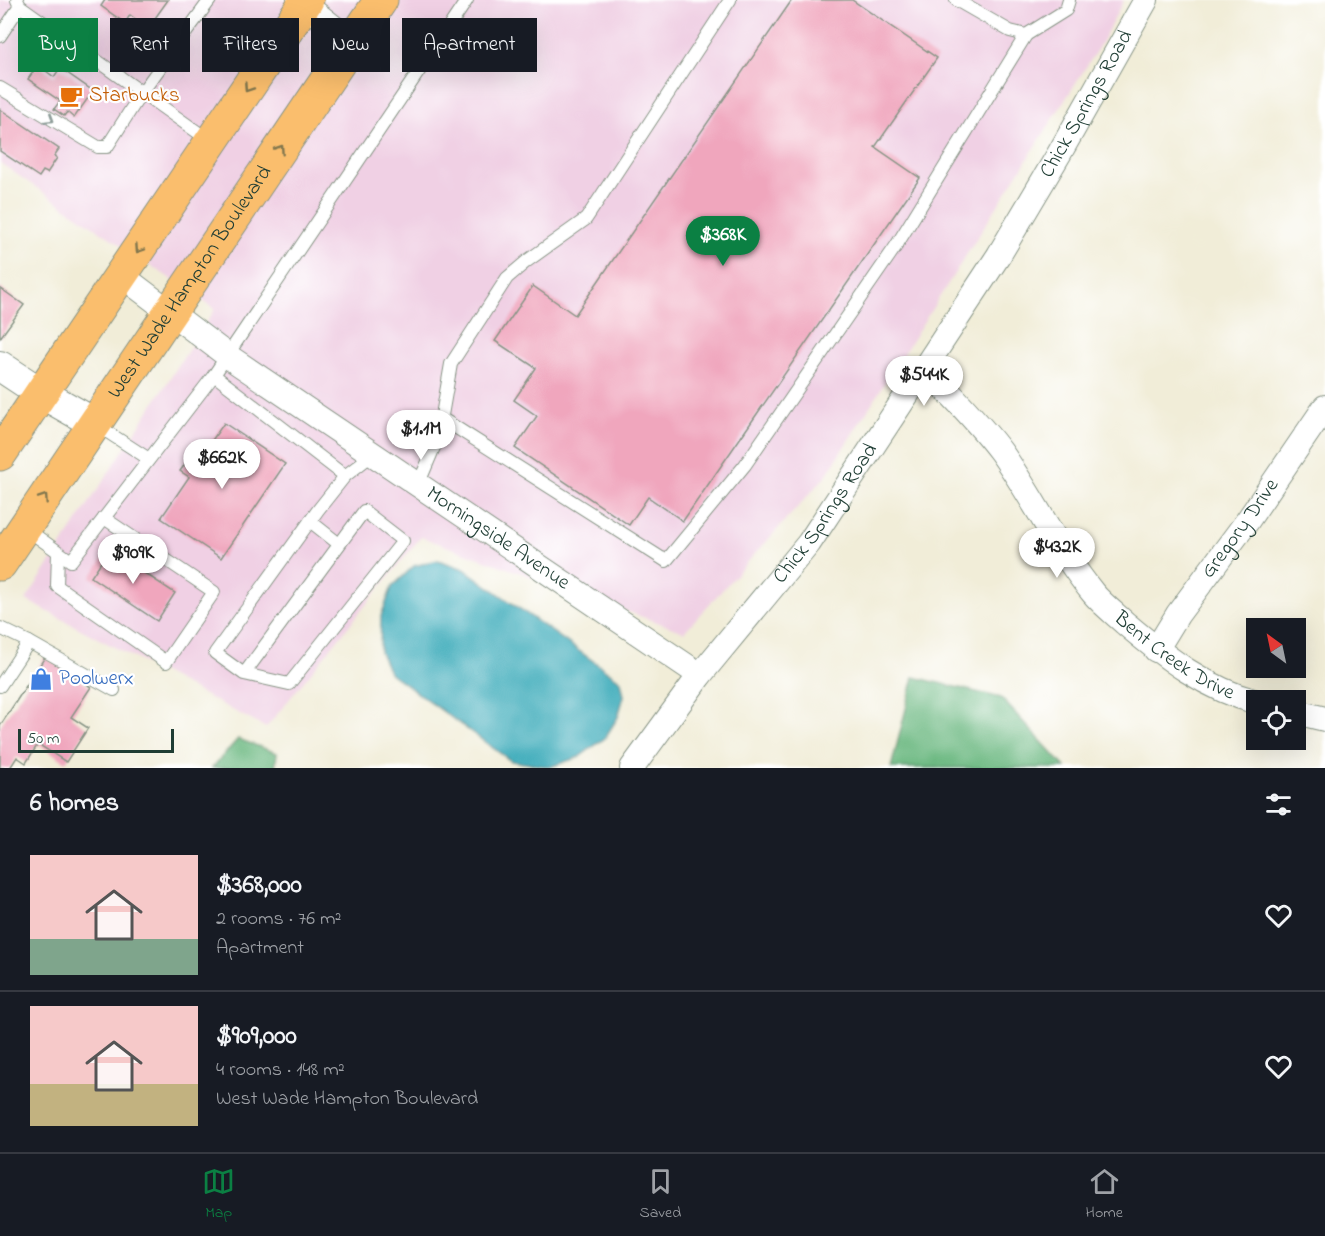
<!DOCTYPE html>
<meta charset="utf-8">
<style>
body{margin:0;font-family:"Indie Flower",sans-serif;background:#20242c;color:#f1f3f6;height:100vh;display:flex;flex-direction:column;font-size:22px;white-space:nowrap}
*{box-sizing:border-box;margin:0}
p{font-size:20px;color:#9ea1a6}
.icon{flex:none;width:33px;height:33px;fill:none;stroke:currentColor;stroke-width:2;stroke-linecap:round;stroke-linejoin:round}
.map{position:relative;height:768px;overflow:hidden}
.details{display:flex;flex-direction:column;background:#171b24;flex:1}
.details>*{flex:none}
.guide{position:absolute;left:18px;top:18px;width:600px;height:54px;display:flex;gap:12px}
.needle{width:39px;rotate:327deg}
.controls{position:absolute;left:1246px;top:618px;display:grid;gap:12px}
.controls a{display:grid;place-items:center;width:60px;height:60px;border-radius:0px;background:#171b24;box-shadow:0 6px 24px #0002;font-size:30px}
.scale{position:absolute;left:18px;bottom:15px;width:156px;box-sizing:border-box;padding-left:6px;border:3px solid #1f3d34;border-top:0;font-size:16px;line-height:21px;white-space:nowrap;color:#1f3d34;-webkit-text-stroke:4px #fff;paint-order:stroke}
.price{position:absolute;translate:-50% -51px;padding:0 14px;border-radius:21px;background:#fff;color:#222;font-size:20px;line-height:39px;filter:drop-shadow(0 2px 3px #0008)}
.price::after{content:'';position:absolute;left:50%;top:36px;width:18px;height:14px;margin-left:-9px;background:inherit;clip-path:polygon(0 0,100% 0,50% 100%)}
.price.selected{background:#0b8043;color:#fff}
ul{padding:0;list-style:none}
li{display:flex;align-items:center;gap:18px;height:150px;padding:0 30px}
li+li{border-top:2px solid #363941}
li span{display:grid;place-items:center;flex:none;width:168px;height:120px;border-radius:0px;color:#555}
li>.icon{margin-inline-start:auto}
span .icon{width:72px;height:72px;fill:#fffc;stroke-width:1}
li b{font-size:26px}
h2{display:flex;justify-content:space-between;align-items:center;height:72px;padding:0 30px;font-size:26px}
.pill{padding:0 21px;border-radius:0px;background:#171b24;box-shadow:0 6px 24px #0002;font-size:21px;line-height:54px}
.pill.selected{background:#0b8043;color:#fff}
.dock{display:flex;justify-content:space-around;align-items:center;height:84px;border-top:2px solid #363941;background:#171b24;font-size:16px;color:#9ea1a6}
.dock a{display:grid;justify-items:center;gap:3px}
.dock .selected{color:#0b8043}
.map>svg:first-child{display:block}
.built{fill:#f0d0e4}
.forest{fill:#6bb880;stroke:#457a5a;stroke-width:1.5}
.water{fill:#3baab9;stroke:#2d7476;stroke-width:1.5}
.building{fill:#f0a6bd}
.lines{fill:none;stroke-linecap:round;stroke-linejoin:round}
.service-casing{stroke:#889586;stroke-width:14}
.minor-casing{stroke:#889586;stroke-width:26}
.tertiary-casing{stroke:#889586;stroke-width:32}
.primary-casing{stroke:#889586;stroke-width:35}
.service{stroke:#fff;stroke-width:12}
.minor{stroke:#fff;stroke-width:24}
.tertiary{stroke:#fff;stroke-width:30}
.primary{stroke:#fabe6d;stroke-width:33}
.oneway{stroke:#82774e}
.oneway2{stroke:#8f9e9a}
.labels{text-anchor:middle;dominant-baseline:central;stroke-width:4.5;stroke-linejoin:round;paint-order:stroke}
.food-label{font-size:21px;fill:#c56008;stroke:#fff;text-anchor:start}
.street-label{font-size:21px;fill:#1f3d34;stroke:#fff}
.shop-label{font-size:21px;fill:#366cbe;stroke:#fff;text-anchor:start}
</style>
<div class="map">
<svg width="1325" height="768" viewBox="0 0 1325 768">
<rect width="100%" height="100%" fill="#fff"/>
<filter id="ink" filterUnits="userSpaceOnUse"><feTurbulence type="fractalNoise" baseFrequency=".0167" numOctaves="2"/><feDisplacementMap in="SourceGraphic" scale="12" xChannelSelector="R" yChannelSelector="G"/><feConvolveMatrix kernelMatrix="1 2 1 2 8 2 1 2 1" color-interpolation-filters="sRGB"/></filter>
<filter id="wash" filterUnits="userSpaceOnUse"><feTurbulence type="fractalNoise" baseFrequency=".008" numOctaves="4" result="noise"/><feDisplacementMap in="SourceGraphic" scale="24" xChannelSelector="R" yChannelSelector="G"/><feGaussianBlur stdDeviation="1.35" result="paint"/><feColorMatrix in="noise" values="0 0 0 0 0 0 0 0 0 0 0 0 0 0 0 0 0 1.4 0 .05"/><feComposite in="paint" operator="in"/></filter>
<g filter="url(#wash)">
<rect width="100%" height="100%" fill="#f1edd8"/>
<polygon class="built" points="0,0 1124,0 1100,45 825,477 684,632 421,537 266,728 26,600 215,309 0,163"/>
<g class="forest">
<polygon points="914,677 1001,698 1066,768 891,768"/>
<polygon points="238,739 277,753 275,768 212,768"/>
</g>
<polygon class="water" points="438,560 464,569 621,681 624,696 618,717 605,738 579,757 550,767 511,761 389,672 380,652 381,616 392,587 414,566"/>
<g id="blocks">
<g class="building">
<polygon points="105,0 168,0 148,28 130,15 125,23 101,6"/>
<polygon points="792,0 852,0 937,58 875,147 920,178 683,521 648,497 629,525 515,448 537,416 514,400 536,368 495,341 533,286 575,315"/>
<polygon points="38,65 54,77 60,68 93,91 74,118 67,112 64,116 54,109 60,101 28,79"/>
<polygon points="0,109 59,149 54,156 57,158 47,173 43,171 39,177 0,151"/>
<polygon points="0,288 24,305 0,338"/>
<polygon points="224,423 285,464 221,558 161,518 189,477 180,471 188,460 195,465"/>
<polygon points="109,550 175,593 157,621 91,577"/>
<polygon points="45,657 91,687 71,717 88,728 66,762 38,744 26,763 17,757 10,768 0,768 0,726"/>
</g>
</g>
</g>
<g filter="url(#ink)">
<use href="#blocks" fill-opacity="0" stroke="#889586" stroke-width="1.5"/>
<g class="lines">
<g class="service-casing">
<g id="service">
<polyline points="17,0 20,6 210,141"/>
<polyline points="956,0 1010,31 1026,35 1066,10 1069,0"/>
<polyline points="0,36 20,6"/>
<polyline points="0,88 98,147 107,147 142,92 210,0"/>
<polyline points="214,375 467,0"/>
<polyline points="441,418 666,561 745,465 896,246 1026,35"/>
<polyline points="95,424 149,459"/>
<polyline points="418,485 438,438 451,364 507,278 527,261 586,219 730,0"/>
<polyline points="310,521 339,544"/>
<polyline points="25,528 71,561 214,375 345,476 373,454"/>
<polyline points="58,552 57,586 166,662 214,592 104,518"/>
<polyline points="0,628 29,642 0,686"/>
<polyline points="29,642 114,690"/>
<polyline points="244,674 289,684 403,541 364,511 244,674 215,653 318,510 345,476"/>
</g>
</g>
<g class="minor-casing">
<g id="minor">
<polyline points="299,0 352,42"/>
<path id="s1" d="M121,275L232,359L700,675"/>
<path id="s2" d="M925,367C951,395 978,421 1001,452C1033,497 1057,549 1093,593C1102,604 1115,614 1126,624C1165,657 1206,689 1257,702"/>
<path id="s3" d="M1156,650L1178,614L1248,520L1325,407"/>
<polyline points="1296,712 1325,719"/>
<path id="s4" d="M632,768L700,675L809,543L999,255L1059,154L1146,0"/>
</g>
</g>
<g class="tertiary-casing">
<polyline id="tertiary" points="0,366 41,393 94,423"/>
</g>
<g class="primary-casing">
<g id="primary">
<polyline points="0,454 307,0"/>
<path id="s5" d="M0,564L381,0"/>
</g>
</g>
<use href="#service" class="service"/>
<use href="#minor" class="minor"/>
<use href="#tertiary" class="tertiary"/>
<use href="#primary" class="primary"/>
</g>
<defs><path id="oneway-chevron" d="M-2-3.5L2.5 0L-2 3.5" fill="none" stroke-width="1.6" stroke-linecap="round" stroke-linejoin="round" transform="scale(1.5)"/></defs>
<g class="oneway">
<use href="#oneway-chevron" transform="translate(248 88) rotate(124)"/>
<use href="#oneway-chevron" transform="translate(280 149) rotate(-56)"/>
<use href="#oneway-chevron" transform="translate(139 249) rotate(124)"/>
<use href="#oneway-chevron" transform="translate(44 498) rotate(-56)"/>
</g>
<use class="oneway2" href="#oneway-chevron" transform="translate(50 119) rotate(32)"/>
</g>
<defs>
<g id="cafe-bare" transform="scale(1.8)"><path d="M-5.5-4.5H6V0H3Q3 3.5 0 3.5H-2.5Q-5.5 3.5-5.5 0ZM3-3.2v2h1.7v-2ZM-6 4.5H4V6H-6Z" fill="#e8710a" stroke="#fff" stroke-width="2.5" paint-order="stroke"/></g>
<g id="shop-bare" transform="scale(1.8)"><path d="M-5-2.5h2.3a2.7 3.5 0 0 1 5.4 0H5L5.5 6h-11ZM-1.5-2.5h3a1.5 2.3 0 0 0-3 0Z" fill="#3f7fe0" stroke="#fff" stroke-width="2.5" paint-order="stroke"/></g>
</defs>
<g fill-rule="evenodd">
<use href="#cafe-bare" x="71" y="96"/>
<use href="#shop-bare" x="41" y="679"/>
</g>
<g class="labels">
<g class="food-label">
<text x="89" y="96">Starbucks</text>
</g>
<g class="street-label">
<text stroke="none"><textPath href="#s4" startOffset="806">Chick Springs Road</textPath></text>
<text stroke="none"><textPath href="#s5" startOffset="340">West Wade Hampton Boulevard</textPath></text>
<text stroke="none"><textPath href="#s4" startOffset="320">Chick Springs Road</textPath></text>
<text stroke="none"><textPath href="#s3" startOffset="148">Gregory Drive</textPath></text>
<text stroke="none"><textPath href="#s1" startOffset="460">Morningside Avenue</textPath></text>
<text stroke="none"><textPath href="#s2" startOffset="386">Bent Creek Drive</textPath></text>
</g>
<g class="shop-label">
<text x="59" y="679">Poolwerx</text>
</g>
</g>
</svg>
<div class="controls">
<a><svg class="needle" viewBox="-14 -14 28 28"><path d="M0-13l5 13h-10z" fill="#e53935"/><path d="M0 13l5-13h-10z" fill="#9ea1a6"/></svg></a>
<a><svg class="icon" aria-label="locate" viewBox="0 0 24 24"><circle cx="12" cy="12" r="6"/><path d="M12 2v4M12 18v4M2 12h4M18 12h4"/></svg></a>
</div>
<div class="scale">50 m</div>
<b class="price selected" style="left:723px;top:267px">$368K</b>
<b class="price" style="left:924px;top:407px">$544K</b>
<b class="price" style="left:421px;top:461px">$1.1M</b>
<b class="price" style="left:222px;top:490px">$662K</b>
<b class="price" style="left:1057px;top:579px">$432K</b>
<b class="price" style="left:133px;top:585px">$909K</b>
<div class="guide">
<a class="pill selected">Buy</a>
<a class="pill">Rent</a>
<a class="pill">Filters</a>
<a class="pill">New</a>
<a class="pill">Apartment</a>
</div>
</div>
<section class="details">
<h2>6 homes<svg class="icon" aria-label="filters" viewBox="0 0 24 24"><path d="M4 7h16M4 17h16"/><circle cx="9" cy="7" r="2"/><circle cx="15" cy="17" r="2"/></svg></h2>
<ul>
<li><span style="background:linear-gradient(#f6c9c9 70%,#7fa58c 0)"><svg class="icon" aria-label="home" viewBox="0 0 24 24"><path d="M3 11l9-7 9 7M6 9v11h12V9"/></svg></span><div><b>$368,000</b><p>2 rooms · 76 m²</p><p>Apartment</p></div><svg class="icon" aria-label="heart" viewBox="0 0 24 24"><path d="M12 20l-8-8c-3-5 5-10 8-4 3-6 11-1 8 4z"/></svg></li>
<li><span style="background:linear-gradient(#f6c9c9 65%,#c2b280 0)"><svg class="icon" aria-label="home" viewBox="0 0 24 24"><path d="M3 11l9-7 9 7M6 9v11h12V9"/></svg></span><div><b>$909,000</b><p>4 rooms · 148 m²</p><p>West Wade Hampton Boulevard</p></div><svg class="icon" aria-label="heart" viewBox="0 0 24 24"><path d="M12 20l-8-8c-3-5 5-10 8-4 3-6 11-1 8 4z"/></svg></li>
</ul>
</section>
<nav class="dock">
<a class="selected"><svg class="icon" aria-label="map" viewBox="0 0 24 24"><path d="M3 6l6-2 6 2 6-2v14l-6 2-6-2-6 2zM9 4v14M15 6v14"/></svg>Map</a>
<a><svg class="icon" aria-label="saved" viewBox="0 0 24 24"><path d="M7 4h10v16l-5-4-5 4z"/></svg>Saved</a>
<a><svg class="icon" aria-label="home" viewBox="0 0 24 24"><path d="M3 11l9-7 9 7M6 9v11h12V9"/></svg>Home</a>
</nav>
